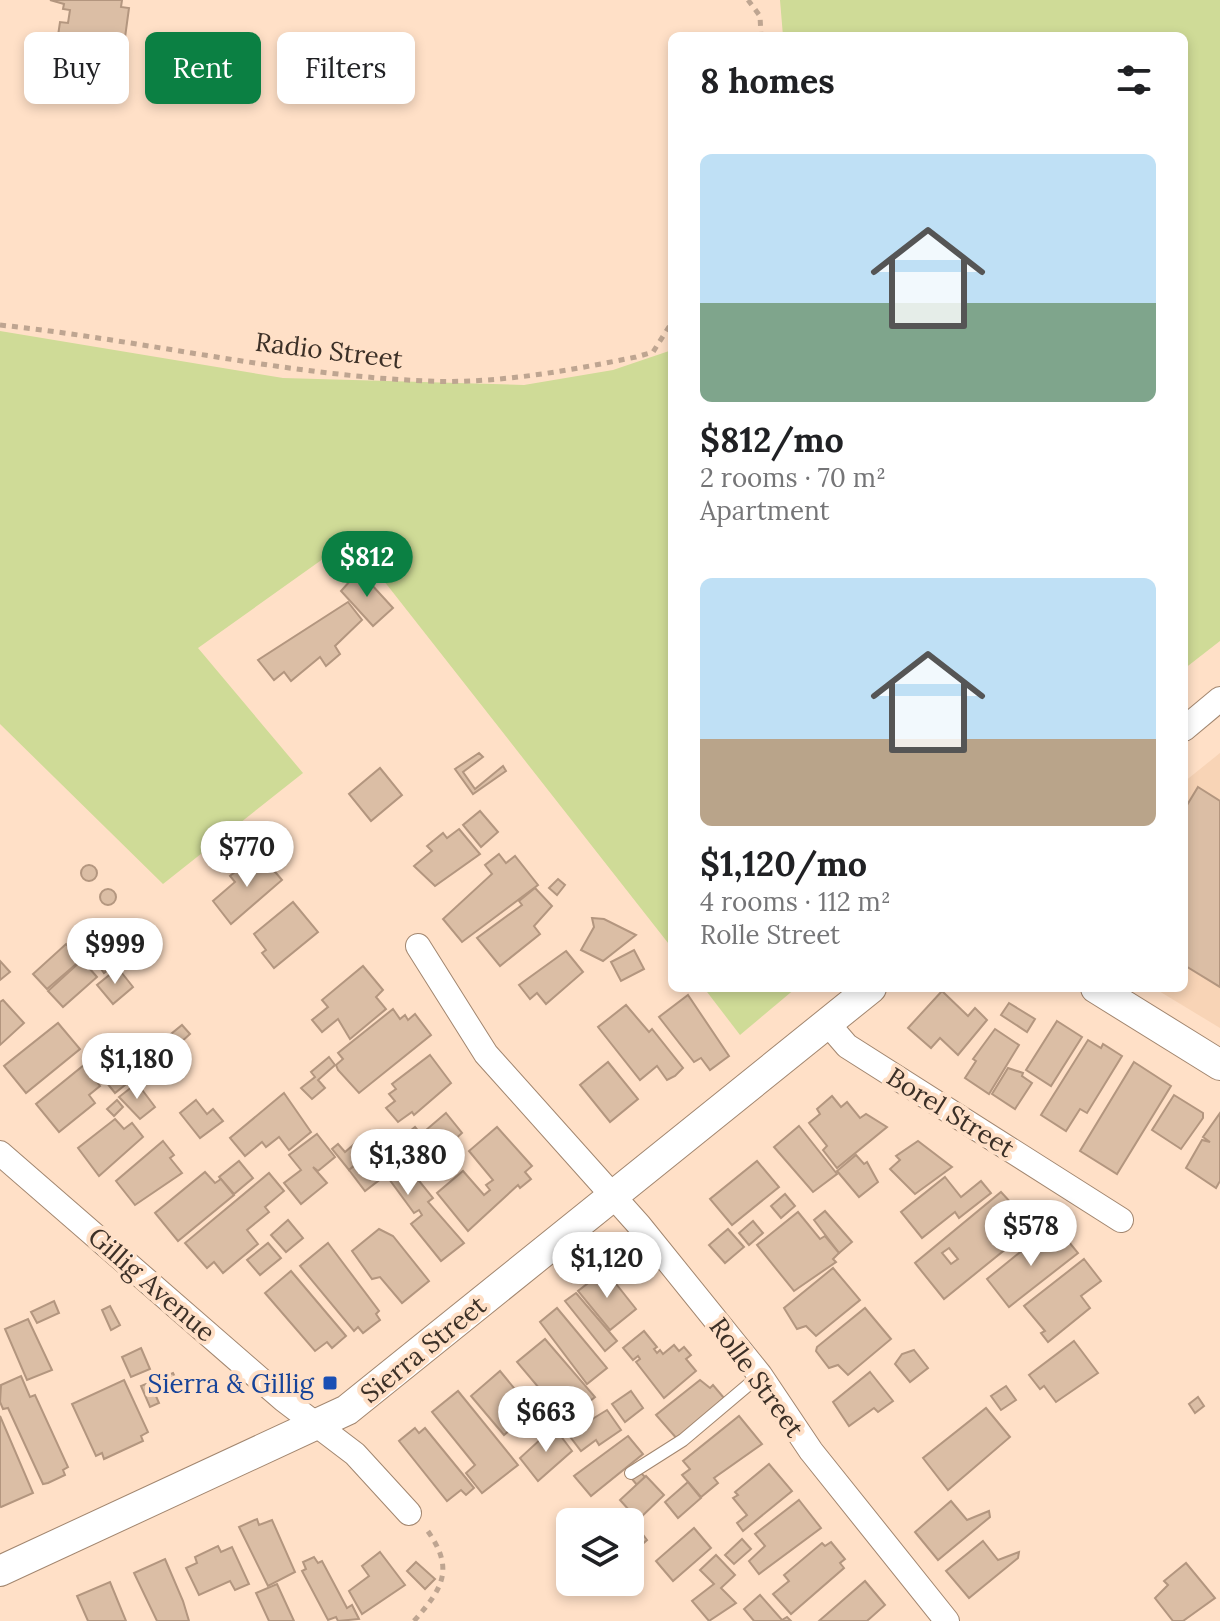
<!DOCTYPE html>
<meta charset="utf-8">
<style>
body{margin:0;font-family:Lora,serif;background:#f2f2f2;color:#202124;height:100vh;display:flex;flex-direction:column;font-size:30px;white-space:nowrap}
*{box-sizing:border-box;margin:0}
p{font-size:26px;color:#757577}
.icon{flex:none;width:44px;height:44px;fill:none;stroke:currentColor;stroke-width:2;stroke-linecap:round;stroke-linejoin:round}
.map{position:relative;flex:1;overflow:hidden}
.details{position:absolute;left:668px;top:32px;width:520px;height:960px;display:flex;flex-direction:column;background:#fff;border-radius:12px;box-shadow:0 4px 12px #0003}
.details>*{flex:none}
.banner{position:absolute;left:24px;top:32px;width:524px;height:72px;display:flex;gap:16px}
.fabs{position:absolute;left:556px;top:1508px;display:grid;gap:16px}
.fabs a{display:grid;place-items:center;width:88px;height:88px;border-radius:12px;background:#fff;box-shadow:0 4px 12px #0003;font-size:40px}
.price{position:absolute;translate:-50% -68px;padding:0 18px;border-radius:28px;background:#fff;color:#222;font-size:26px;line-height:52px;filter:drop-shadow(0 2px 4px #0008)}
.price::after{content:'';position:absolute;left:50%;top:48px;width:24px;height:18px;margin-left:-12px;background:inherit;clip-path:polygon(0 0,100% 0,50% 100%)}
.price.on{background:#0b8043;color:#fff}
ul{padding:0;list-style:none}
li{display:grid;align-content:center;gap:16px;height:424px;padding:0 32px}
li span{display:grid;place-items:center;height:248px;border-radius:12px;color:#555}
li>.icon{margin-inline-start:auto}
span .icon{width:144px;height:144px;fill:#fffc;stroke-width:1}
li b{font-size:34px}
h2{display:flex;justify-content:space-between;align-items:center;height:96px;padding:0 32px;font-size:34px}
.tag{padding:0 28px;border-radius:12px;background:#fff;box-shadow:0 4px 12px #0003;font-size:28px;line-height:72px}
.tag.on{background:#0b8043;color:#fff}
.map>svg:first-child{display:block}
.built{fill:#f8d4b6}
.green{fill:#cfdb97}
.building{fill:#dbbea5;stroke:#b3967f;stroke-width:2;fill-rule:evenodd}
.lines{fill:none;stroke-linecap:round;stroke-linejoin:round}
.service-casing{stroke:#a2866f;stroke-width:14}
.minor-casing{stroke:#a2866f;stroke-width:26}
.tertiary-casing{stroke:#a2866f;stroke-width:32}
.path{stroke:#bea591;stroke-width:5;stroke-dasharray:6 6;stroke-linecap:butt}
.service{stroke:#fff;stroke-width:12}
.minor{stroke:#fff;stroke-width:24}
.tertiary{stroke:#fff;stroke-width:30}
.transit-dot{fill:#1a4fb4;stroke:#ffe0c7;stroke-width:3}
.labels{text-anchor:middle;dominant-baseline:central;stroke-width:8;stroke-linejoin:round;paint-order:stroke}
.street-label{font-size:26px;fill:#3c3027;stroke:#ffe0c7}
.transit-label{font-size:26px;fill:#164399;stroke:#ffe0c7;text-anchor:end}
</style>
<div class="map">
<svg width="1220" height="1621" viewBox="0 0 1220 1621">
<rect width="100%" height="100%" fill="#ffe0c7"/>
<polygon class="built" points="1220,753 1220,1028 1154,988 1184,988 1184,782"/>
<g class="green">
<polygon points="780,0 1220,0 1220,641 1184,669 1184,36 783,36"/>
<polygon points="0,331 283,378 524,385 613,370 672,350 672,948 351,539 198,648 303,773 163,884 0,724"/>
<polygon points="704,988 796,988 740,1035"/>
</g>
<g class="building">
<polygon points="122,0 121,7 129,8 124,45 115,44 112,64 55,56 60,22 68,23 70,10 63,9 64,4 50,0"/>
<polygon points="359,571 393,608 373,626 341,591"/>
<polygon points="348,602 362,620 335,646 340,654 326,666 320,657 291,681 284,672 274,680 258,660"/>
<polygon points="479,753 483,757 463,772 475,789 503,766 506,771 473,794 455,769"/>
<polygon points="380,768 402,795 371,821 349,794"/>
<polygon points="1198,787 1220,801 1220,987 1184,965 1184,810"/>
<polygon points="480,811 498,832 481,847 463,825"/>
<polygon points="459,829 480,854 435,886 414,866 432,851 427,846 443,833 447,838"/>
<polygon points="499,854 506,863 515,856 538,885 462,942 443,919 492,874 485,865"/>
<polygon points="250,860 255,866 265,860 282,880 231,924 213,901 235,882 230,876"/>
<circle cx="89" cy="873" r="8"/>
<polygon points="558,879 565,885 557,895 549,888"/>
<polygon points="535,888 552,906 534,926 540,934 500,966 477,938 522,905 519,901"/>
<circle cx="108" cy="897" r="8"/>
<polygon points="293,902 318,932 274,968 262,953 266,950 254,934"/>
<polygon points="592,918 604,919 636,935 603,961 581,950 594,927"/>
<polygon points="66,944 82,959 47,989 33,974"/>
<polygon points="634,950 644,969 621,981 611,962"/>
<polygon points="566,951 583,972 546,1004 537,993 530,999 519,985"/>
<polygon points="104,953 114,965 104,973 95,961"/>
<polygon points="82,960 97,977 63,1007 48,991"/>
<polygon points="0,961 10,972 0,980"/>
<polygon points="363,966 383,990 376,997 386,1009 350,1039 338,1019 322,1032 312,1020 328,1007 322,1000"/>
<polygon points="118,968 133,987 113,1004 97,985"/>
<polygon points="942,991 968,1016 975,1008 987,1020 958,1055 940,1038 931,1048 908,1028"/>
<polygon points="688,995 729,1056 710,1070 701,1058 694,1062 659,1017"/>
<polygon points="3,1000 24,1023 0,1045 0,1002"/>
<polygon points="1009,1003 1035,1019 1027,1032 1001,1015"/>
<polygon points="626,1005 649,1032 652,1029 683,1068 675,1076 667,1080 657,1066 640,1080 598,1027"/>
<polygon points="393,1009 400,1019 405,1015 408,1020 415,1014 431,1035 359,1093 338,1070 336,1065 343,1059 338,1053"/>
<polygon points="1057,1021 1082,1037 1051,1086 1026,1070"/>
<polygon points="58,1023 80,1049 26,1093 4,1066"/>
<polygon points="182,1025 190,1034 179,1044 171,1034"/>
<polygon points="995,1029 1019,1045 989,1094 965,1078 976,1061 973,1059"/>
<polygon points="114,1040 129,1057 133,1054 145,1069 115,1093 89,1061"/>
<polygon points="1088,1040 1101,1048 1103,1044 1122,1056 1087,1113 1080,1109 1066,1131 1041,1115"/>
<polygon points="430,1055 451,1083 414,1115 412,1112 398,1122 386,1108 395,1101 389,1094 396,1089 392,1084"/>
<polygon points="329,1057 335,1065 318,1080 325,1088 312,1099 301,1088 315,1077 311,1072"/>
<polygon points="608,1062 638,1099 610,1122 580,1085"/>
<polygon points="1134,1062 1171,1086 1117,1174 1080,1151"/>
<polygon points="84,1065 100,1086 89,1095 95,1103 59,1132 36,1104"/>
<polygon points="1008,1068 1023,1073 1022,1076 1032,1083 1015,1109 992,1094"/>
<polygon points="137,1083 155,1107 140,1119 119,1097"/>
<polygon points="284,1093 311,1132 289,1150 279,1137 266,1147 262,1142 245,1156 230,1138"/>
<polygon points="1174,1095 1203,1113 1203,1118 1181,1149 1152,1130"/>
<polygon points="832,1096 841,1107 847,1102 860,1118 866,1114 887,1127 837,1168 823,1150 827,1146 809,1123 820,1114 817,1109"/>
<polygon points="117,1100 123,1107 114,1116 107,1109"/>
<polygon points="196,1100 207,1114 213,1109 223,1121 200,1138 180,1113"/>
<polygon points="446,1113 462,1133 443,1150 426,1130"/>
<polygon points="1220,1113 1220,1181 1216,1188 1186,1168 1202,1140 1210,1142 1203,1137"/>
<polygon points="115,1119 124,1129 132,1123 143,1137 99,1176 78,1148"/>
<polygon points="799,1126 837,1174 813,1192 774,1147"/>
<polygon points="415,1127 430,1145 412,1160 397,1142"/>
<polygon points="497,1127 532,1166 525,1172 531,1179 520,1188 518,1185 468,1231 437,1193 463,1171 484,1195 490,1190 486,1185 493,1180 469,1151"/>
<polygon points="317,1134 335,1157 318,1171 313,1167 327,1183 301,1204 284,1183 301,1170 289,1155"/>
<polygon points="359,1140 370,1153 349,1170 332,1149 338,1144 345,1152"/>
<polygon points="386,1140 433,1198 428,1202 464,1243 441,1261 411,1224 422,1215 419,1210 414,1213 386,1175 365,1191 349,1170"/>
<polygon points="163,1141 174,1155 170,1158 182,1173 135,1205 116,1181"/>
<polygon points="918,1141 952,1167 915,1194 890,1169 900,1160 896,1156"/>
<polygon points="856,1155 864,1164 867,1162 878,1182 859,1197 837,1171"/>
<polygon points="239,1161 253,1178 234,1194 219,1177"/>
<polygon points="757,1161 779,1187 732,1225 710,1199"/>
<polygon points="205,1172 215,1183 221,1179 234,1195 178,1241 155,1213"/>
<polygon points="269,1173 284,1191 265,1207 269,1212 247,1230 258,1244 223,1273 214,1262 207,1268 185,1243"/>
<polygon points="945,1177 961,1197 981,1181 991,1193 959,1218 955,1212 922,1238 901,1212"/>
<path d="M1001,1192L1033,1227L944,1299L915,1263ZM949,1248L958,1259L951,1264L942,1253Z"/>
<polygon points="785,1194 795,1206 781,1218 771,1206"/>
<polygon points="825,1211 852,1242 839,1253 814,1220"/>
<polygon points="798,1212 820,1239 825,1236 839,1253 833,1259 836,1262 794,1291 757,1245"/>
<polygon points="288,1220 303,1238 286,1252 271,1235"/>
<polygon points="753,1221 763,1233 749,1245 739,1233"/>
<polygon points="379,1229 393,1236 429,1281 402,1303 380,1277 372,1279 352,1251"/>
<polygon points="728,1229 744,1247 725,1263 709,1245"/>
<polygon points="1060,1231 1078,1253 1009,1307 987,1279 1035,1240 1040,1246"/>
<polygon points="268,1243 281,1258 260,1275 247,1260"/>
<polygon points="328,1243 379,1311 376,1314 380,1320 363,1333 358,1327 354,1331 300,1266"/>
<polygon points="1084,1259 1101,1281 1081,1296 1090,1308 1048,1342 1041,1333 1045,1331 1024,1306"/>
<polygon points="833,1268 860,1300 816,1336 806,1326 797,1329 784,1308"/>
<polygon points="605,1270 636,1309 610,1330 578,1291"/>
<polygon points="291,1271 346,1336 332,1348 327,1342 315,1351 265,1293"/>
<polygon points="576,1293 617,1341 605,1351 565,1301"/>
<polygon points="54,1301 59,1313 37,1323 31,1312"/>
<polygon points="110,1306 120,1325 111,1330 102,1310"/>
<polygon points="557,1308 607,1368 587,1384 540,1322"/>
<polygon points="865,1308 891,1339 848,1375 838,1365 829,1368 816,1351 817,1347"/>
<polygon points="28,1319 52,1370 27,1380 5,1329"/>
<polygon points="644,1331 657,1347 654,1349 657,1353 660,1350 663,1354 674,1345 679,1351 684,1347 691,1355 686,1359 696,1371 664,1398 636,1362 640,1359 638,1356 633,1360 623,1348"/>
<polygon points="545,1339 595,1397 566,1420 517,1362"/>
<polygon points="1074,1341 1098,1373 1056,1402 1044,1386 1040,1389 1029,1375"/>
<polygon points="141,1348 150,1369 131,1377 122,1357"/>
<polygon points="914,1350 928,1368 910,1382 895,1364 902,1354"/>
<polygon points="500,1371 533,1411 504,1435 471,1396"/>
<polygon points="870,1372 893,1401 878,1412 874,1408 849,1426 833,1402"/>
<polygon points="173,1373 178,1384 155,1394 159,1403 150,1407 141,1386"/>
<polygon points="21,1376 30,1397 35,1395 68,1467 63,1470 65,1475 48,1483 43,1484 8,1408 3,1409 0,1402 1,1385"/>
<polygon points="124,1380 148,1432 141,1436 143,1441 104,1459 102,1453 96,1456 72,1404"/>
<polygon points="700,1380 710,1388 713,1385 724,1398 678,1440 656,1415"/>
<polygon points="1006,1386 1016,1400 1001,1410 991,1396"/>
<polygon points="458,1391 518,1465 482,1493 466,1473 475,1465 432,1412"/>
<polygon points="631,1391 643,1408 625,1422 612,1404"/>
<polygon points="1198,1397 1204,1406 1195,1413 1189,1404"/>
<polygon points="986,1408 1010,1437 948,1490 923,1458"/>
<polygon points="607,1410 621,1430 599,1445 596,1440 581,1451 568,1434"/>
<polygon points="0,1416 33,1493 1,1507 0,1506"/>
<polygon points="739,1416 762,1444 714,1478 718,1483 701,1497 682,1475 690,1469 683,1461"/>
<polygon points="554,1427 572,1451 538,1481 520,1458"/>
<polygon points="415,1428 419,1433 425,1428 474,1488 466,1495 461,1490 447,1501 399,1441"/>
<polygon points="628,1436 643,1454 591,1496 574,1476"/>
<polygon points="769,1464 792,1491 743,1531 737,1523 747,1515 733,1498 738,1495 735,1492"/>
<polygon points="640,1472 645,1477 637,1485 632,1479"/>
<polygon points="646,1476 664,1495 638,1520 620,1500"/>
<polygon points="688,1482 701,1498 678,1518 665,1502"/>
<polygon points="799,1500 821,1528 759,1574 749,1561 765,1546 755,1534"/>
<polygon points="951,1501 967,1520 989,1511 990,1517 938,1560 915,1532"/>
<polygon points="615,1510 624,1522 600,1522"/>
<polygon points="257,1519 259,1525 272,1520 295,1572 268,1586 239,1527"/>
<polygon points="635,1524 647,1540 630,1555 630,1529"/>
<polygon points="694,1528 711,1548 673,1581 656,1561"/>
<polygon points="742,1539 751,1549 734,1564 725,1555"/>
<polygon points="983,1541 998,1560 1019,1552 1018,1558 969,1598 946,1571"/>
<polygon points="831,1542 845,1559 840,1563 844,1568 791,1614 773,1594 789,1581 784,1575 822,1543 825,1546"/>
<polygon points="218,1546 221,1552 232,1547 249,1584 235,1590 230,1581 199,1595 186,1568 197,1563 195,1557"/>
<polygon points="380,1552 405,1585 362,1614 349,1591 369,1576 362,1566"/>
<polygon points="716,1555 735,1575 721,1588 736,1603 709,1621 692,1601 714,1584 700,1570"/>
<polygon points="314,1557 318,1563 322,1561 347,1608 352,1605 359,1619 338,1621 336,1617 328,1620 302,1571 306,1569 303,1562"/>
<polygon points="165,1559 183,1601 189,1621 157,1621 134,1573"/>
<polygon points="416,1562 435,1579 425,1589 407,1571"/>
<polygon points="1186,1563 1215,1598 1183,1621 1173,1621 1155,1598 1168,1585 1164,1581"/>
<polygon points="865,1581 885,1605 867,1621 819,1621"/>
<polygon points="110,1582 126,1621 88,1621 77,1596"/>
<polygon points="277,1584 294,1621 269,1621 256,1593"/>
<polygon points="760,1595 782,1620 787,1617 791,1621 754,1621 744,1609"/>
</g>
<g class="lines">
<g class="service-casing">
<polyline id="service" points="631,1473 683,1440 760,1375"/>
</g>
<g class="minor-casing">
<g id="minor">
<polyline points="1184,729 1220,699"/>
<polyline points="418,946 486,1054 639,1225 760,1375 811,1451 947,1621"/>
<polyline points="828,1024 847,1046 1121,1220"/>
<polyline points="0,1153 284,1400 355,1454 409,1513"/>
</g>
</g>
<g class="tertiary-casing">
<g id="tertiary">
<polyline points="1096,988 1220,1065"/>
<polyline points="0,1571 347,1410 871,988"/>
</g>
</g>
<g class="path">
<polyline points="748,0 760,16 761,36"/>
<path d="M0,325C142,340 283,375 426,381C497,384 567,371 636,357L653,352L672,322"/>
<path d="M414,1621C443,1588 455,1569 427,1530"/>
</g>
<use href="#service" class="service"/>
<use href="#minor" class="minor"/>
<use href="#tertiary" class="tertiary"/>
</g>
<rect class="transit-dot" x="322" y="1375" width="16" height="16" rx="4"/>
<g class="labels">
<g class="street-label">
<text transform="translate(329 350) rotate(7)">Radio Street</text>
<text transform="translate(951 1112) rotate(32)">Borel Street</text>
<text transform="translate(152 1284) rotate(41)">Gillig Avenue</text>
<text transform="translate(423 1349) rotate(-39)">Sierra Street</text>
<text transform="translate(757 1377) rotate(54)">Rolle Street</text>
</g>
<g class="transit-label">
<text x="314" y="1383">Sierra &amp; Gillig</text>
</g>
</g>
</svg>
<div class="fabs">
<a><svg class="icon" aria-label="layers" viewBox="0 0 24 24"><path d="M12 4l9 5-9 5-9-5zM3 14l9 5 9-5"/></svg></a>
</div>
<b class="price on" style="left:367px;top:599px">$812</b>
<b class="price" style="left:247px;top:889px">$770</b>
<b class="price" style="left:115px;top:986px">$999</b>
<b class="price" style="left:137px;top:1101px">$1,180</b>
<b class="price" style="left:408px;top:1197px">$1,380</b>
<b class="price" style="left:1031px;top:1268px">$578</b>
<b class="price" style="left:607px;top:1300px">$1,120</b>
<b class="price" style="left:546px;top:1454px">$663</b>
<div class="banner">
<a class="tag">Buy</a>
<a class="tag on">Rent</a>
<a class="tag">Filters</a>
</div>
<section class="details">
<h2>8 homes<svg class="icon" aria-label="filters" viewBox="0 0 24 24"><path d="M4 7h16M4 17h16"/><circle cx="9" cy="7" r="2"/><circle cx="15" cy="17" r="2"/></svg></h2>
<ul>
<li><span style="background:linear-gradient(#bfe0f5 60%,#7fa58c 0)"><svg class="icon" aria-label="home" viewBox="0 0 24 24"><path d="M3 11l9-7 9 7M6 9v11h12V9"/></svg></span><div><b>$812/mo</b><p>2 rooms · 70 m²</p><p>Apartment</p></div></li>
<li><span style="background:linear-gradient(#bfe0f5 65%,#b9a48a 0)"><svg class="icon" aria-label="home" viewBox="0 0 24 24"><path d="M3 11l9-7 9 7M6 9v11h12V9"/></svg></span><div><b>$1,120/mo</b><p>4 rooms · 112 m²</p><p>Rolle Street</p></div></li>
</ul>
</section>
</div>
